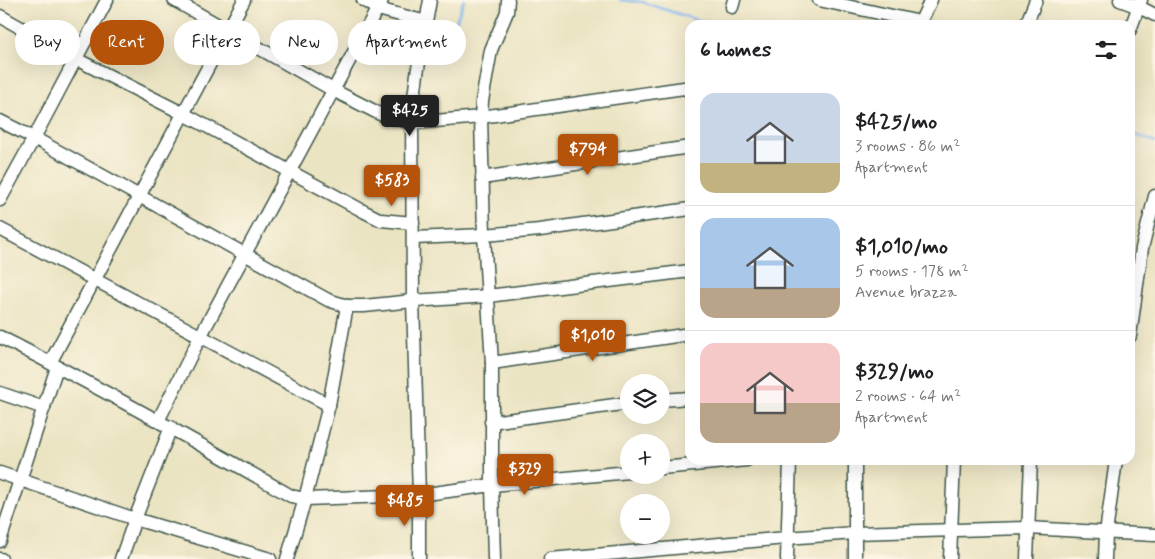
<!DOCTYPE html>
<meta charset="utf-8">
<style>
body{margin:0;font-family:Mynerve,sans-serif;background:#f6f6f6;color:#202124;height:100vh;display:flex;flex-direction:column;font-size:19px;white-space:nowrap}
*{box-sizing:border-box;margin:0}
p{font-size:16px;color:#757577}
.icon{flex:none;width:28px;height:28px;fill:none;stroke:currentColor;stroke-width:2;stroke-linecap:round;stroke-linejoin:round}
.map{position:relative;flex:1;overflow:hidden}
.side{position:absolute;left:685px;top:20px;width:450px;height:445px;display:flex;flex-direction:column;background:#fff;border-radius:15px;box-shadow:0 5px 20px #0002}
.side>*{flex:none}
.hud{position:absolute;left:15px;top:20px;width:475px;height:45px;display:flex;gap:10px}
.fabs{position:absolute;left:620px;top:374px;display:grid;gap:10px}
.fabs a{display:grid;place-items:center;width:50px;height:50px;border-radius:50%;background:#fff;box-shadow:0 5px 20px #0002;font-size:25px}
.price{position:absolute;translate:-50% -42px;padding:0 11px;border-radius:5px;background:#b45309;color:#fff;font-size:16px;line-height:32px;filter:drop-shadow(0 1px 2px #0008)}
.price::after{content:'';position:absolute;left:50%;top:30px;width:15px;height:11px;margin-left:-8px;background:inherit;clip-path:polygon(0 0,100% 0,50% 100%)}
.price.on{background:#222;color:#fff}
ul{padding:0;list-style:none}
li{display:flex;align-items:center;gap:15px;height:125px;padding:0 15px}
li+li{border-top:1px solid #e0e0e0}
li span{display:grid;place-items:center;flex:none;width:140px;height:100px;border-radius:15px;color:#555}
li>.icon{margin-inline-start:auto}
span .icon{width:60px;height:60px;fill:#fffc;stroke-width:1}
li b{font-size:21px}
h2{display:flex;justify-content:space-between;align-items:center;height:60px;padding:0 15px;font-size:21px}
.chip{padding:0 18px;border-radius:22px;background:#fff;box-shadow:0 5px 20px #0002;font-size:18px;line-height:45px}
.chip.on{background:#b45309;color:#fff}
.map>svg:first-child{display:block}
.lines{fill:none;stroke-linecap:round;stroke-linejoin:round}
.stream{stroke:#7eb5ee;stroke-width:2.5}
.minor-casing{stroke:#3e5649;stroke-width:15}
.minor{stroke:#fff;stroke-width:12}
</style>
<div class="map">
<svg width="1155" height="559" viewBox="0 0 1155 559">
<rect width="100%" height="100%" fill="#fcf5e5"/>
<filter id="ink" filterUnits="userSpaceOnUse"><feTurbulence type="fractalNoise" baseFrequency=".02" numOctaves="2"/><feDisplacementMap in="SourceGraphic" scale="10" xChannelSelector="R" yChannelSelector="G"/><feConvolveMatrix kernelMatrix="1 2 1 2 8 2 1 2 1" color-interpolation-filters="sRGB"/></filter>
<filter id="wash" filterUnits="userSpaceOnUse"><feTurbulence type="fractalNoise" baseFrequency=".0096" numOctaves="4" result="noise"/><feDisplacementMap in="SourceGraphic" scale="20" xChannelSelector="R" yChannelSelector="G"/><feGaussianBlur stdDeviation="1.12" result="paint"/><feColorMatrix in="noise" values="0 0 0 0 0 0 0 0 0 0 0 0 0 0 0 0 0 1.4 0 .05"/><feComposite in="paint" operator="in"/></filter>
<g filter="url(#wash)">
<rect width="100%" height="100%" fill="#ebe4c3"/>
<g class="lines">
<g class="stream">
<polyline points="620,0 642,2 703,22 725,21 741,25"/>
<polyline points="437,54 455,24 464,0"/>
<polyline points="1130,133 1155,142"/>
</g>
</g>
</g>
<g filter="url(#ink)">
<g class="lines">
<g class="minor-casing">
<g id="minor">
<polyline points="174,0 333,90 380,114 412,123 481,117 684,88 690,91"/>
<polyline points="363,0 378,9 426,22"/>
<polyline points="819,0 920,22"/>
<polyline points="1120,0 1139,7 1155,15"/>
<polyline points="732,7 734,0"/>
<polyline points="0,16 76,59 184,114 365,212 381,220 413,223"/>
<polyline points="919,25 931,0"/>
<polyline points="1026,25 1036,0"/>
<polyline points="1130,30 1141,0"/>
<polyline points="0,121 34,138 328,300 347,306 364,306 413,301 488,296 690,271"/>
<polyline points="482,178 690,147"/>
<polyline points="0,200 34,138 107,0"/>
<polyline points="0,229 329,405"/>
<polyline points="413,238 484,235 540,230 690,209"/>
<polyline points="1130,336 1142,248 1155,196"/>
<path d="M0,337C99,387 195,441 291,496L305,499L419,495L492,485L629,472"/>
<polyline points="50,363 244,0"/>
<polyline points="492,363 690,334"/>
<polyline points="0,393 44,408"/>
<polyline points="661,400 690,398"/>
<polyline points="158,421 200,337 382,0"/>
<polyline points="491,422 629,403"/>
<polyline points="855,460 855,559"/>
<polyline points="661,468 747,460"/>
<polyline points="0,473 135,519 270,559"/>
<polyline points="0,541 57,367"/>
<polyline points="0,559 1,559"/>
<polyline points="121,559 135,519 171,427"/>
<polyline points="287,559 305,499 329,405 347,306"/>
<polyline points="419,559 419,495 413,301 412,113 417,74 430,0"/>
<polyline points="494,559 492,485 492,363 484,235 481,117 482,101 491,50 507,12 508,0"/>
<polyline points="550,559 786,538 855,533 1028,528 1155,535"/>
<polyline points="787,559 790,460"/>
<polyline points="950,559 954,460"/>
<polyline points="1027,559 1031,460"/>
<polyline points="1105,559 1106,533 1116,460"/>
</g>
</g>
<use href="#minor" class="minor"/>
</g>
</g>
</svg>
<div class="fabs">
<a><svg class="icon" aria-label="layers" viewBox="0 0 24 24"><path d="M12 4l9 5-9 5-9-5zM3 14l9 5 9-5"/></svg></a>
<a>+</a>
<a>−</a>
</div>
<b class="price on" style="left:410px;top:137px">$425</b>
<b class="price" style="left:588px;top:176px">$794</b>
<b class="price" style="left:392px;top:207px">$583</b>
<b class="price" style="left:593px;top:362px">$1,010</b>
<b class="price" style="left:525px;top:496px">$329</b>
<b class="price" style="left:405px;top:527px">$485</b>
<div class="hud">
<a class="chip">Buy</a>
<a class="chip on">Rent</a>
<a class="chip">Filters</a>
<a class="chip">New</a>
<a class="chip">Apartment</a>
</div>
<section class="side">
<h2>6 homes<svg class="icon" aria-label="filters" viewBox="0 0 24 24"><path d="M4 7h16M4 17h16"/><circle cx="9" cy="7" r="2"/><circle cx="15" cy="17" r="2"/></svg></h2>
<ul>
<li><span style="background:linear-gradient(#c9d6e8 70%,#c2b280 0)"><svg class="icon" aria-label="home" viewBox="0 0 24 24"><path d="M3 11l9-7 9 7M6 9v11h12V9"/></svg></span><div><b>$425/mo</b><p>3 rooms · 86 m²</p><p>Apartment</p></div></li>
<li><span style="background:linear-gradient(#a9c7e8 70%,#b9a48a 0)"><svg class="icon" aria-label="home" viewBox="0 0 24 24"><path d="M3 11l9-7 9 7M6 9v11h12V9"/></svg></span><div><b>$1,010/mo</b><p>5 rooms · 178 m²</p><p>Avenue brazza</p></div></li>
<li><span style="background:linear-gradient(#f6c9c9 60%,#b9a48a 0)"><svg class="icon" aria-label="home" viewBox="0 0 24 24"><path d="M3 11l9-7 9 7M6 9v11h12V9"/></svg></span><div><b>$329/mo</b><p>2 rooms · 64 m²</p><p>Apartment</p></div></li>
</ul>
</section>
</div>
